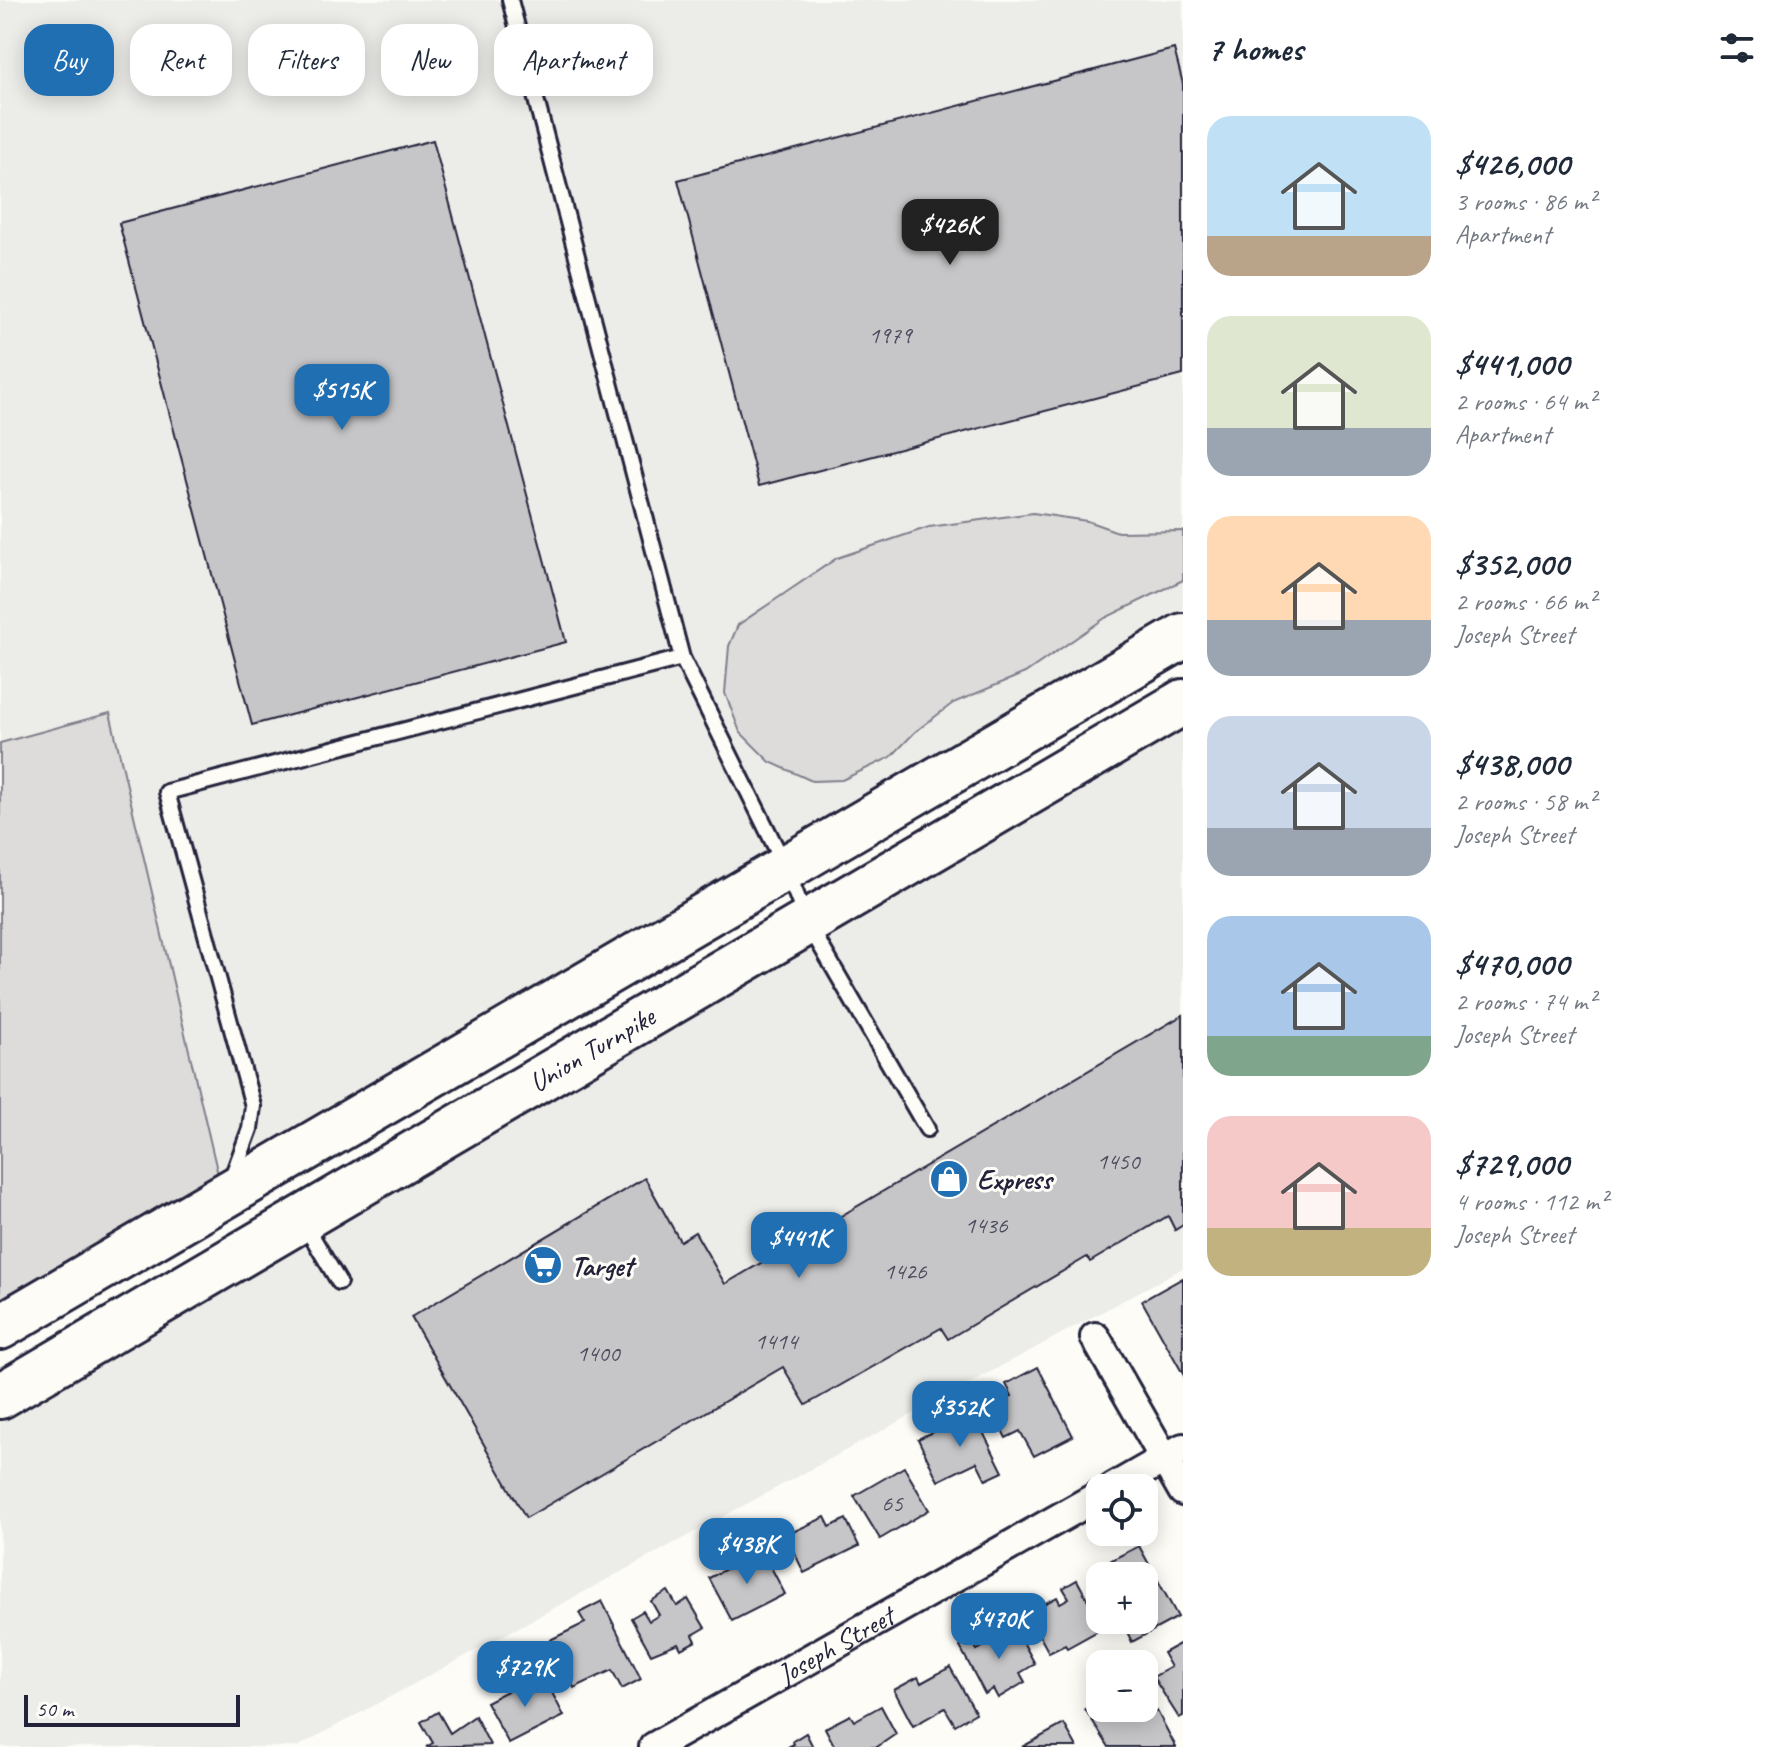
<!DOCTYPE html>
<meta charset="utf-8">
<style>
body{margin:0;font-family:Caveat,sans-serif;background:#f6f6f7;color:#1f2937;height:100vh;display:flex;flex-direction:column;font-size:30px;white-space:nowrap}
*{box-sizing:border-box;margin:0}
p{font-size:26px;color:#747a83}
.icon{flex:none;width:44px;height:44px;fill:none;stroke:currentColor;stroke-width:2;stroke-linecap:round;stroke-linejoin:round}
.map{position:relative;flex:1;overflow:hidden}
.details{display:flex;flex-direction:column;background:#fff;width:600px}
.details>*{flex:none}
.guide{position:absolute;left:24px;top:24px;width:760px;height:72px;display:flex;gap:16px}
.fabs{position:absolute;left:1086px;top:1474px;display:grid;gap:16px}
.fabs a{display:grid;place-items:center;width:72px;height:72px;border-radius:16px;background:#fff;box-shadow:0 4px 20px #0003;font-size:40px}
.scale{position:absolute;left:24px;bottom:20px;width:216px;box-sizing:border-box;padding-left:8px;border:4px solid #22223b;border-top:0;font-size:22px;line-height:28px;white-space:nowrap;color:#22223b;-webkit-text-stroke:6px #fdfcf7;paint-order:stroke}
.price{position:absolute;translate:-50% -68px;padding:0 18px;border-radius:16px;background:#1f6fb2;color:#fff;font-size:26px;line-height:52px;filter:drop-shadow(0 2px 4px #0008)}
.price::after{content:'';position:absolute;left:50%;top:48px;width:24px;height:18px;margin-left:-12px;background:inherit;clip-path:polygon(0 0,100% 0,50% 100%)}
.price.on{background:#222;color:#fff}
ul{padding:0;list-style:none}
li{display:flex;align-items:center;gap:24px;height:200px;padding:0 24px}
li span{display:grid;place-items:center;flex:none;width:224px;height:160px;border-radius:24px;color:#555}
li>.icon{margin-inline-start:auto}
span .icon{width:96px;height:96px;fill:#fffc;stroke-width:1}
li b{font-size:34px}
h2{display:flex;justify-content:space-between;align-items:center;height:96px;padding:0 24px;font-size:34px}
.tag{padding:0 28px;border-radius:24px;background:#fff;box-shadow:0 4px 20px #0003;font-size:28px;line-height:72px}
.tag.on{background:#1f6fb2;color:#fff}
main{display:flex;flex:1;min-height:0}
.map>svg:first-child{display:block}
.built{fill:#ecece9}
.green{fill:#dddcdb;stroke:#807f8b;stroke-width:2}
.building{fill:#c6c6c8;stroke:#22223b;stroke-width:2}
.lines{fill:none;stroke-linecap:round;stroke-linejoin:round}
.lane-casing{stroke:#22223b;stroke-width:20}
.street-casing{stroke:#22223b;stroke-width:34}
.primary-casing{stroke:#22223b;stroke-width:50}
.lane{stroke:#fdfcf7;stroke-width:14}
.street{stroke:#fdfcf7;stroke-width:28}
.primary{stroke:#fdfcf7;stroke-width:44}
.labels{text-anchor:middle;dominant-baseline:central;stroke-width:6;stroke-linejoin:round;paint-order:stroke}
.number-label{font-size:24px;fill:#4b4b5e}
.street-label{font-size:28px;fill:#22223b;stroke:#fdfcf7}
.poi-label{font-size:28px;font-weight:bold;fill:#22223b;stroke:#fdfcf7;text-anchor:start}
</style>
<main>
<div class="map">
<svg width="1183" height="1747" viewBox="0 0 1183 1747">
<rect width="100%" height="100%" fill="#fdfcf7"/>
<filter id="ink" filterUnits="userSpaceOnUse"><feTurbulence type="fractalNoise" baseFrequency=".0125" numOctaves="2"/><feDisplacementMap in="SourceGraphic" scale="16" xChannelSelector="R" yChannelSelector="G"/><feConvolveMatrix kernelMatrix="1 2 1 2 8 2 1 2 1" color-interpolation-filters="sRGB"/></filter>
<g filter="url(#ink)">
<g class="built">
<polygon points="0,0 1183,0 1183,636 223,1196 110,714 0,743"/>
<polygon points="1183,702 1183,1268 297,1747 0,1747 0,1396"/>
</g>
<g class="green">
<polygon points="1033,513 1087,521 1118,532 1183,531 1183,580 1105,618 1025,673 953,703 915,732 891,757 842,780 812,781 770,762 740,732 725,693 729,646 738,625 837,558 929,527"/>
<polygon points="110,713 223,1196 0,1327 0,743"/>
</g>
<g class="building">
<polygon points="1174,49 1183,84 1183,375 759,486 678,180"/>
<polygon points="433,140 566,642 252,725 119,223"/>
<polygon points="1183,1015 1183,1225 1175,1230 1168,1216 1090,1262 1087,1257 948,1339 941,1328 806,1405 783,1367 526,1518 411,1317 645,1178 680,1241 695,1232 725,1284"/>
<polygon points="1183,1278 1183,1374 1142,1301"/>
<polygon points="1038,1367 1073,1436 1034,1456 1020,1431 1006,1438 990,1407 1012,1396 1006,1384"/>
<polygon points="973,1412 1003,1472 986,1480 977,1462 938,1481 918,1439"/>
<polygon points="904,1467 929,1510 880,1539 854,1496"/>
<polygon points="825,1517 830,1527 846,1519 859,1546 804,1573 786,1535"/>
<polygon points="1139,1546 1178,1617 1132,1642 1123,1624 1127,1620 1144,1620 1144,1576 1103,1576 1098,1567"/>
<polygon points="762,1550 785,1594 732,1621 709,1578"/>
<polygon points="1077,1580 1103,1628 1067,1648 1065,1645 1049,1653 1027,1613 1057,1597 1060,1603 1069,1598 1063,1588"/>
<polygon points="668,1591 677,1606 688,1599 705,1628 693,1635 696,1641 681,1649 678,1643 651,1654 631,1618 643,1611 649,1621 659,1615 651,1601"/>
<polygon points="602,1601 641,1679 622,1689 612,1670 574,1688 550,1640 585,1623 579,1613"/>
<polygon points="1012,1622 1035,1664 1020,1673 1025,1682 998,1698 993,1689 985,1694 960,1647 972,1640 977,1650 986,1645 983,1639"/>
<polygon points="1183,1642 1183,1716 1179,1718 1153,1677 1171,1667 1163,1653"/>
<polygon points="950,1667 976,1713 955,1725 945,1708 913,1726 894,1690 918,1677 921,1683"/>
<polygon points="542,1673 564,1716 509,1744 486,1702"/>
<polygon points="1100,1701 1100,1708 1144,1706 1149,1715 1157,1711 1176,1747 1109,1747 1085,1709"/>
<polygon points="881,1706 896,1734 877,1747 835,1747 825,1728 850,1715 854,1721"/>
<polygon points="438,1712 450,1733 475,1716 490,1745 426,1747 433,1743 421,1722"/>
<polygon points="1064,1724 1077,1747 1022,1747"/>
<polygon points="806,1733 813,1747 788,1747 794,1744 793,1741"/>
</g>
<g class="lines">
<g class="lane-casing">
<g id="lane">
<polyline points="510,0 682,658 786,868 807,922 927,1129"/>
<polyline points="231,1180 250,1129 253,1106 167,792 682,658"/>
<polyline points="304,1223 339,1282"/>
</g>
</g>
<g class="street-casing">
<g id="street">
<polyline points="1095,1337 1183,1491"/>
<polyline points="1113,1488 1183,1448"/>
<path id="s1" d="M654,1747L1100,1495"/>
</g>
</g>
<g class="primary-casing">
<g id="primary">
<polyline points="0,1327 1183,636"/>
<path id="s2" d="M0,1396L1183,702"/>
</g>
</g>
<use href="#lane" class="lane"/>
<use href="#street" class="street"/>
<use href="#primary" class="primary"/>
</g>
</g>
<defs>
<g id="shop-disc" transform="scale(2)"><circle r="9.5" fill="#1f6fb2" stroke="#fdfcf7"/><path d="M-5-2.5h2.3a2.7 3.5 0 0 1 5.4 0H5L5.5 6h-11ZM-1.5-2.5h3a1.5 2.3 0 0 0-3 0Z" fill="#fff"/></g>
<g id="supermarket-disc" transform="scale(2)"><circle r="9.5" fill="#1f6fb2" stroke="#fdfcf7"/><path d="M-6-5.5h2.5l.6 2H6L4.5 2H-2.5L-4.4-4H-6ZM-1.5 3.2a1.3 1.3 0 1 0 .1 0ZM3 3.2a1.3 1.3 0 1 0 .1 0Z" fill="#fff"/></g>
</defs>
<g fill-rule="evenodd">
<use href="#shop-disc" x="949" y="1179"/>
<use href="#supermarket-disc" x="543" y="1265"/>
</g>
<g class="labels">
<g class="number-label">
<text x="890" y="335">1979</text>
<text x="1118" y="1161">1450</text>
<text x="986" y="1225">1436</text>
<text x="905" y="1271">1426</text>
<text x="776" y="1341">1414</text>
<text x="598" y="1353">1400</text>
<text x="892" y="1503">65</text>
</g>
<g class="street-label">
<text stroke="none"><textPath href="#s2" startOffset="686">Union Turnpike</textPath></text>
<text stroke="none"><textPath href="#s1" startOffset="208">Joseph Street</textPath></text>
</g>
<g class="poi-label">
<text x="977" y="1179">Express</text>
<text x="571" y="1265">Target</text>
</g>
</g>
</svg>
<div class="fabs">
<a><svg class="icon" aria-label="locate" viewBox="0 0 24 24"><circle cx="12" cy="12" r="6"/><path d="M12 2v4M12 18v4M2 12h4M18 12h4"/></svg></a>
<a>+</a>
<a>−</a>
</div>
<div class="scale">50 m</div>
<b class="price on" style="left:950px;top:267px">$426K</b>
<b class="price" style="left:342px;top:432px">$515K</b>
<b class="price" style="left:799px;top:1280px">$441K</b>
<b class="price" style="left:960px;top:1449px">$352K</b>
<b class="price" style="left:747px;top:1586px">$438K</b>
<b class="price" style="left:999px;top:1661px">$470K</b>
<b class="price" style="left:525px;top:1709px">$729K</b>
<div class="guide">
<a class="tag on">Buy</a>
<a class="tag">Rent</a>
<a class="tag">Filters</a>
<a class="tag">New</a>
<a class="tag">Apartment</a>
</div>
</div>
<section class="details">
<h2>7 homes<svg class="icon" aria-label="filters" viewBox="0 0 24 24"><path d="M4 7h16M4 17h16"/><circle cx="9" cy="7" r="2"/><circle cx="15" cy="17" r="2"/></svg></h2>
<ul>
<li><span style="background:linear-gradient(#bfe0f5 75%,#b9a48a 0)"><svg class="icon" aria-label="home" viewBox="0 0 24 24"><path d="M3 11l9-7 9 7M6 9v11h12V9"/></svg></span><div><b>$426,000</b><p>3 rooms · 86 m²</p><p>Apartment</p></div></li>
<li><span style="background:linear-gradient(#dfe7d0 70%,#9aa5b1 0)"><svg class="icon" aria-label="home" viewBox="0 0 24 24"><path d="M3 11l9-7 9 7M6 9v11h12V9"/></svg></span><div><b>$441,000</b><p>2 rooms · 64 m²</p><p>Apartment</p></div></li>
<li><span style="background:linear-gradient(#ffd9b3 65%,#9aa5b1 0)"><svg class="icon" aria-label="home" viewBox="0 0 24 24"><path d="M3 11l9-7 9 7M6 9v11h12V9"/></svg></span><div><b>$352,000</b><p>2 rooms · 66 m²</p><p>Joseph Street</p></div></li>
<li><span style="background:linear-gradient(#c9d6e8 70%,#9aa5b1 0)"><svg class="icon" aria-label="home" viewBox="0 0 24 24"><path d="M3 11l9-7 9 7M6 9v11h12V9"/></svg></span><div><b>$438,000</b><p>2 rooms · 58 m²</p><p>Joseph Street</p></div></li>
<li><span style="background:linear-gradient(#a9c7e8 75%,#7fa58c 0)"><svg class="icon" aria-label="home" viewBox="0 0 24 24"><path d="M3 11l9-7 9 7M6 9v11h12V9"/></svg></span><div><b>$470,000</b><p>2 rooms · 74 m²</p><p>Joseph Street</p></div></li>
<li><span style="background:linear-gradient(#f6c9c9 70%,#c2b280 0)"><svg class="icon" aria-label="home" viewBox="0 0 24 24"><path d="M3 11l9-7 9 7M6 9v11h12V9"/></svg></span><div><b>$729,000</b><p>4 rooms · 112 m²</p><p>Joseph Street</p></div></li>
</ul>
</section>
</main>
